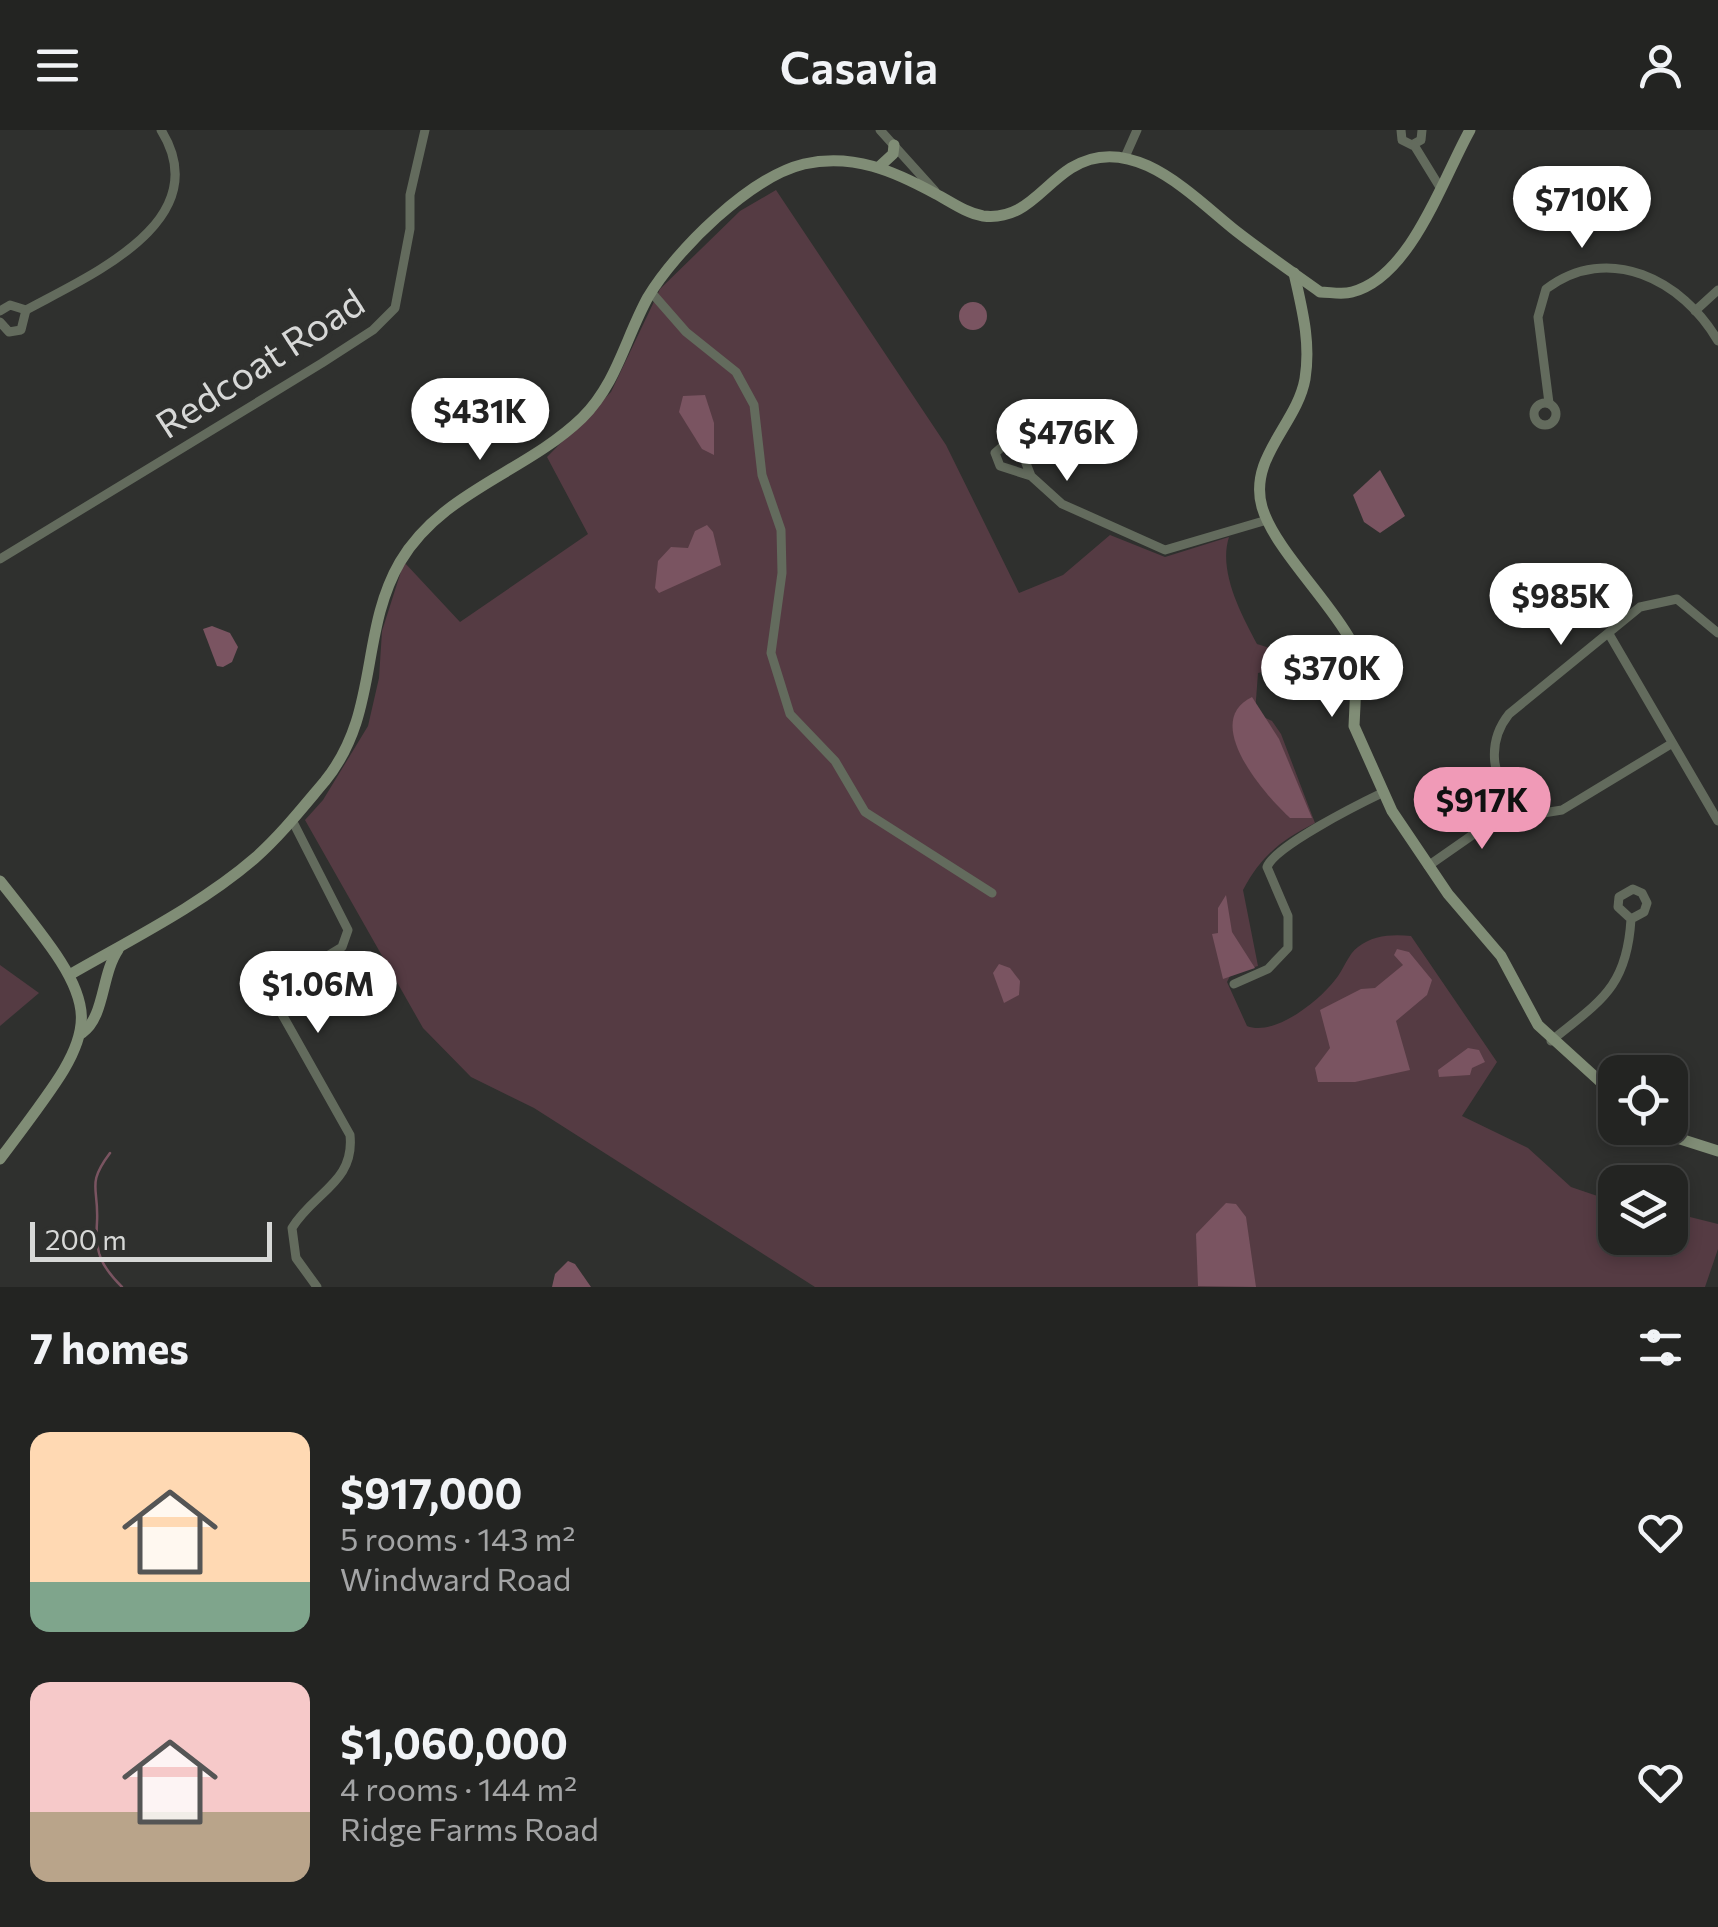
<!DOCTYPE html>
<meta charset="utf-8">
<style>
body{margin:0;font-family:Commissioner,sans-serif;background:#2f302f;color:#f1f3f6;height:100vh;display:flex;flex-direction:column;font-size:38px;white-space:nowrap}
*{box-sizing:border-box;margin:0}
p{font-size:32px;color:#a3a4a5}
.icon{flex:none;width:55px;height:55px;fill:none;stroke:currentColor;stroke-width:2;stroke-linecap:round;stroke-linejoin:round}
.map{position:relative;height:1157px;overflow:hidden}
.side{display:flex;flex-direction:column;background:#232422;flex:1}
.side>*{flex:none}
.buttons{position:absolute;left:1598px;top:925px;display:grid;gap:20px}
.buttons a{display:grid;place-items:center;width:90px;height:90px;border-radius:20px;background:#232422;box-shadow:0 5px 15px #0003,0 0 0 2px #404140;font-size:50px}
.scale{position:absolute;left:30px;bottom:25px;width:242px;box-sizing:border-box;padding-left:10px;border:5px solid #d7d8d7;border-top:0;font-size:28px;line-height:35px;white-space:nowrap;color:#d7d8d7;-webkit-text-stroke:8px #2f302e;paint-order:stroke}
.price{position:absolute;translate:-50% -85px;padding:0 22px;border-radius:35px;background:#fff;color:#222;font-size:32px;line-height:65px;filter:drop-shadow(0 2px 5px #0008)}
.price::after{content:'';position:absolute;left:50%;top:60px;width:30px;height:22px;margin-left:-15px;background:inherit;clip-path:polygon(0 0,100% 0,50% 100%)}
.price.selected{background:#f09ab7;color:#111}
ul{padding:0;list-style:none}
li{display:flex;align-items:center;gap:30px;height:250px;padding:0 30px}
li span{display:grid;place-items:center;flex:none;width:280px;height:200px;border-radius:20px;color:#555}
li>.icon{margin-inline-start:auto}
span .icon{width:120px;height:120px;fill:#fffc;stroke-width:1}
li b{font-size:42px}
h2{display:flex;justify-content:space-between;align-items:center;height:120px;padding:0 30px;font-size:42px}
header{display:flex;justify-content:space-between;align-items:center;height:130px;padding:0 30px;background:#232422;font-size:45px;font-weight:600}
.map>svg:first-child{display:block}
.green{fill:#553b43}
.water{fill:#7a5461}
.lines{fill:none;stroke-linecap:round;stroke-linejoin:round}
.stream{stroke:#7a5461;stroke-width:2.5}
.street{stroke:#636b5d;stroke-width:9}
.secondary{stroke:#808d76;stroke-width:11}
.labels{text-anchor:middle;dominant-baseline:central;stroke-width:10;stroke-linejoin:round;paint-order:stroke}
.street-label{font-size:38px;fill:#d7d8d7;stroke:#2f302e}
</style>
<header><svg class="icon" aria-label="menu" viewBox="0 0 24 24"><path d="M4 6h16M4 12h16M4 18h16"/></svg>Casavia<svg class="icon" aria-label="person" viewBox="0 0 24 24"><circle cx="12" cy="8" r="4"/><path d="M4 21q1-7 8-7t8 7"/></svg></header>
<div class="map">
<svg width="1718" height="1157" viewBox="0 0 1718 1157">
<rect width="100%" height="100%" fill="#2f302e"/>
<g class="green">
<path d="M776,60L946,315L1019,463L1063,445L1110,405L1165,427L1229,407C1218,441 1241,484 1257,514L1282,522L1283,538L1258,543L1255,583L1272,591L1281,604L1315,693C1281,710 1261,726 1243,760L1258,836L1231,844L1227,852L1247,896C1274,907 1319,871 1335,850C1343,841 1348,824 1358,817C1373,805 1393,804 1411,806L1497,932L1462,986L1528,1018L1571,1057L1615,1072V1108H1670V1082L1718,1094V1119L1705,1157H815L534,978L471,947L423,898L305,690L323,670L368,596L379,548L382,501L404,432L460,492L588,404L547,327L611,262L660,159L740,81Z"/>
<polygon points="0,835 39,863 0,896"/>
</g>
<g class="water">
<circle cx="973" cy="186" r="14"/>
<polygon points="705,265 714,293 714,325 702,319 679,282 683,266"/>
<polygon points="1380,340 1405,386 1380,403 1364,392 1353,365"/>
<polygon points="707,395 713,402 721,435 659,463 655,458 658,431 671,417 688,418 695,401"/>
<polygon points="212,496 230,503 238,517 232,532 223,537 217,536 203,499"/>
<path d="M1252,567L1279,609L1312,688H1290C1266,666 1200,592 1252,567Z"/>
<polygon points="1226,765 1232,802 1255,838 1223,849 1212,804 1218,803 1218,778"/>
<polygon points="1397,819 1409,822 1432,850 1427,865 1396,891 1410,940 1355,952 1318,952 1315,938 1330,918 1320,880 1361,859 1375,858 1403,835 1394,825"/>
<polygon points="999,834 1010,838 1020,851 1019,865 1004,873 993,843"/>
<polygon points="1468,918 1479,920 1485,932 1472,938 1470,945 1439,947 1438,940"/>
<polygon points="1226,1073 1236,1074 1246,1087 1256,1157 1198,1156 1196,1104"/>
<polygon points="568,1131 575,1134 591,1157 552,1157 555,1144"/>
</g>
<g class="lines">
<path class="stream" d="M110,1023C86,1055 99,1057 97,1092C95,1122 100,1135 122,1157"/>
<g class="street">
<polyline points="880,0 935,61"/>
<polyline points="1401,0 1402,10 1412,15 1421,10 1422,0"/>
<polyline points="1414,15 1441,59"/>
<polyline points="1125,27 1137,0"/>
<polyline points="651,162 686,202 736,242 754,275 762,345 781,400 782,443 771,523 790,584 835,631 865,682 992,763"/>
<path d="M0,181L10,175L26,180C90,145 218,91 161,0"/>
<polyline points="1695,181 1718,160"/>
<polyline points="0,192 9,202 21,200 26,180"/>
<circle cx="1545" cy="284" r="11"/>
<path d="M1549,273L1538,187L1546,159C1608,112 1683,150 1718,211"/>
<polyline points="1031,346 1000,336 995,323 1010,310 1018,313 1031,346 1062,374 1165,420 1267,390"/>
<polyline points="0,429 322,233 373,200 395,178 410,99 410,65 425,0"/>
<polyline points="1609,504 1718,691"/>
<path d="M1514,676C1492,648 1486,613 1509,584L1640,477L1677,469L1718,503"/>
<polyline points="1514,676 1537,684 1562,680 1671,614"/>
<path d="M292,690L348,800L342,817L274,858V870L350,1005C355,1052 314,1062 292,1098L296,1128L317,1157"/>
<polyline points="1428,736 1514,676"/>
<path d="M1234,854L1268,839L1288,818V786L1267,737C1275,716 1359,674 1382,663"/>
<path d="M1551,911C1600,871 1627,858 1631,789L1618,777L1619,767L1633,759L1642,763L1647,773L1644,782L1631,789"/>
</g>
<g class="secondary">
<polyline points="880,36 893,24 894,15"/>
<path d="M1294,143C1302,179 1311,212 1305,249C1297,294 1248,328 1262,377C1274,418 1329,470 1351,511L1357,534L1354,596L1392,681L1448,764L1501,826L1538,895L1615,965"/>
<path d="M0,751C111,890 106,888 0,1029"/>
<path d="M71,844C132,809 202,774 255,728C281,705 303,677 325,651C380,583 359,503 400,432C442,361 525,343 582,288C617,253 625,209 648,167C676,120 750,47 804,34C853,23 894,41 936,64C951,72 966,83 983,86C1024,91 1041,57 1071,38C1132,0 1192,66 1236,101C1263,122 1292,142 1320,162C1330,162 1342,165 1352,162C1411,147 1443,48 1470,0"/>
<path d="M82,903C105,887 101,845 118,820"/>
<polyline points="1660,998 1674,1007 1718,1021"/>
</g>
</g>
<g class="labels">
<g class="street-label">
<text transform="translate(259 232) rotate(-33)">Redcoat Road</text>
</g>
</g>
</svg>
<div class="buttons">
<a><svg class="icon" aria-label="locate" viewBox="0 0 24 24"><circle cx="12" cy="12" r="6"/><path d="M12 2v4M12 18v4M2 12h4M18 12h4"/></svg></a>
<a><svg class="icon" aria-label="layers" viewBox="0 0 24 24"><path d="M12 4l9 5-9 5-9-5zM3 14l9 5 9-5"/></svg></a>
</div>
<div class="scale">200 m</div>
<b class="price" style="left:1582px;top:121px">$710K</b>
<b class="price" style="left:480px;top:333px">$431K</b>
<b class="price" style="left:1067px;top:354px">$476K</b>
<b class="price" style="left:1561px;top:518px">$985K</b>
<b class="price" style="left:1332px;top:590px">$370K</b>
<b class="price selected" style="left:1482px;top:722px">$917K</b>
<b class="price" style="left:318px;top:906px">$1.06M</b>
</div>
<section class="side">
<h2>7 homes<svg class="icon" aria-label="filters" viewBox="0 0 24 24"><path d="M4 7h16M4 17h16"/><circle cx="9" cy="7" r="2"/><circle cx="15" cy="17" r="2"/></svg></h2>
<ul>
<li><span style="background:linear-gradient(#ffd9b3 75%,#7fa58c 0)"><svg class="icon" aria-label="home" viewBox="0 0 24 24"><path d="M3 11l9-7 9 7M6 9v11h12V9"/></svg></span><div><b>$917,000</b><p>5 rooms · 143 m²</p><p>Windward Road</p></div><svg class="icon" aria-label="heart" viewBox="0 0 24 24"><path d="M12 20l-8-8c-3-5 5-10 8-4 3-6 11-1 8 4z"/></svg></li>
<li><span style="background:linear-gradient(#f6c9c9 65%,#b9a48a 0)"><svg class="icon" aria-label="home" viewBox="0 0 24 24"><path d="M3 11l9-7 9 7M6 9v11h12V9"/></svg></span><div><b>$1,060,000</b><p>4 rooms · 144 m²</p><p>Ridge Farms Road</p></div><svg class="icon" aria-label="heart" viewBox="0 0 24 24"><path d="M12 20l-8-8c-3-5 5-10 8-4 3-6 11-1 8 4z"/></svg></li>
</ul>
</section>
